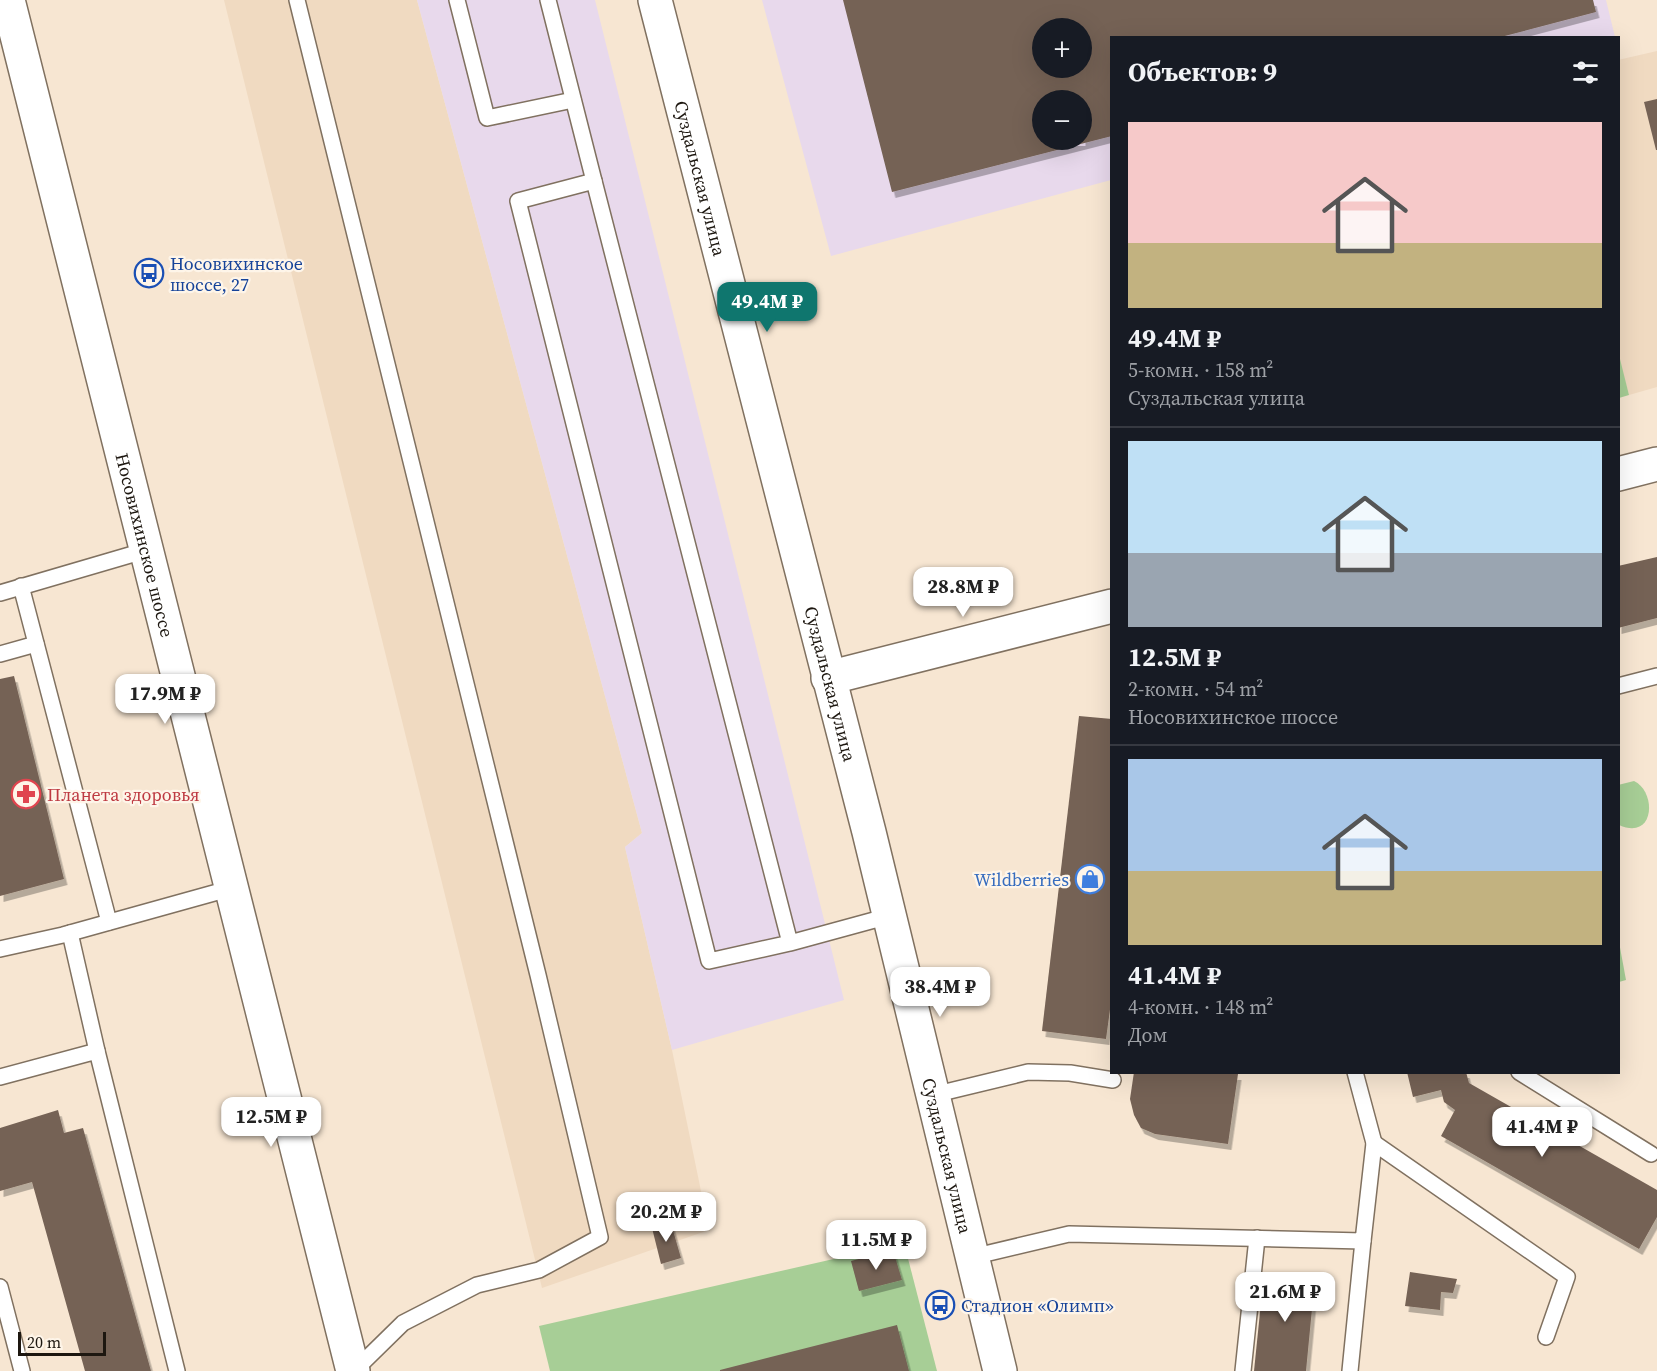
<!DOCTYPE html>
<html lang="ru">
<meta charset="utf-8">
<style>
body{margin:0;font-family:"Source Serif 4",serif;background:#20242c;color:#f1f3f6;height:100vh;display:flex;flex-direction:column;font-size:22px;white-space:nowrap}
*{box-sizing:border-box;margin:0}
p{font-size:20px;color:#9ea1a6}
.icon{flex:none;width:33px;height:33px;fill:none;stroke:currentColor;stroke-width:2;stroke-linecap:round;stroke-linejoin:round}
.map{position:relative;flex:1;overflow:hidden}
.sheet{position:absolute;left:1110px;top:36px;width:510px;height:1038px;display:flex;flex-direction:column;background:#171b24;border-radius:0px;box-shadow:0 6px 24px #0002}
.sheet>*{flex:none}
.buttons{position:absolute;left:1032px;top:18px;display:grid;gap:12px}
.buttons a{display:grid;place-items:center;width:60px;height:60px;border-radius:50%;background:#171b24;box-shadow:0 6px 24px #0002;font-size:30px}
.scale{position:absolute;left:18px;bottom:15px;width:88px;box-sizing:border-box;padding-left:6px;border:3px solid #1d1710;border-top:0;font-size:16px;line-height:21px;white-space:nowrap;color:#1d1710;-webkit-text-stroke:4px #fef5e9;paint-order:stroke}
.price{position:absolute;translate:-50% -51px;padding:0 14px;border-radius:12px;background:#fff;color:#222;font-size:20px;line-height:39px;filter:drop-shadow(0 2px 3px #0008)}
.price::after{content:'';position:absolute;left:50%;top:36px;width:18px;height:14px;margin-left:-9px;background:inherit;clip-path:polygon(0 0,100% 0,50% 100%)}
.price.on{background:#0f766e;color:#fff}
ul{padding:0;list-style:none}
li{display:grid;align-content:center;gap:12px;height:318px;padding:0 18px}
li+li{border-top:2px solid #363941}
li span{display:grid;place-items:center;height:186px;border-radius:0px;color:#555}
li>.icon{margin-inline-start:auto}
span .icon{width:108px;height:108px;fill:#fffc;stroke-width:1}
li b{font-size:26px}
h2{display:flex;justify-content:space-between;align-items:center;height:72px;padding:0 18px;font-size:26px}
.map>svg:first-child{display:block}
.built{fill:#f0dac1}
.industrial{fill:#e8d9ec;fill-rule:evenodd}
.green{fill:#a7ce96}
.building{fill:#756255;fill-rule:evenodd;filter:url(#shadow)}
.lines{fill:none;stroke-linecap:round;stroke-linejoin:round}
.lane-casing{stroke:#807160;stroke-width:18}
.secondary-casing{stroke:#807160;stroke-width:36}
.lane{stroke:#fff;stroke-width:15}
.secondary{stroke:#fff;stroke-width:33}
.labels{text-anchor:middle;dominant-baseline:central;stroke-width:4.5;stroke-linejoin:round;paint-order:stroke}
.street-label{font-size:18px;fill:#1d1710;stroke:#fef5e9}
.transit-label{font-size:18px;fill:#164399;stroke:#fef5e9;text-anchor:start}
.health-label{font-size:18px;fill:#be3a42;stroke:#fef5e9;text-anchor:start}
.shop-label{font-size:18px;fill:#366cbe;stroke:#fef5e9;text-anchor:end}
</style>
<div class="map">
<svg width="1657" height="1371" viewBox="0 0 1657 1371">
<defs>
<filter id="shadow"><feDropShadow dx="3.5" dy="6" stdDeviation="0" flood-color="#0004"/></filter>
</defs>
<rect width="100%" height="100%" fill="#f7e6d2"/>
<g class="built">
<polygon points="224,0 417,0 642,833 625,847 672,1050 709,1230 542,1288"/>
<polygon points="1657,51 1657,387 1629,395 1618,355 1618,60"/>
</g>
<g class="industrial">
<polygon points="417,0 595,0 844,1000 672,1050 625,847 642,833"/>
<path d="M762,0H1606L1615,37L1112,38L1111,180L831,256ZM1042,28H1082V68H1042ZM1042,100H1082V140H1042Z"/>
</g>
<g class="green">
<polygon points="1619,355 1629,395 1619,398 1618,398"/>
<path d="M1634,781C1657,792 1655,841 1619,825L1618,785Z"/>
<polygon points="1619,942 1626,980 1619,982 1618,982"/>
<polygon points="904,1243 937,1371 550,1371 539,1326"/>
</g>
<g class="building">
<path d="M843,0H1593L1596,12L1497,38H1112V136L892,192ZM1042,28H1082V68H1042ZM1042,100H1082V140H1042Z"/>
<polygon points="1657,99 1657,150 1656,150 1644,102"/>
<polygon points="1657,557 1657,618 1618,628 1618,566"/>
<polygon points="14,676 64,879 0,896 0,679"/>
<polygon points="1079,716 1112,719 1112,995 1106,1039 1042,1031"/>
<polygon points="1134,1072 1238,1074 1228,1144 1155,1134 1141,1128 1134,1115 1130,1099"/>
<polygon points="1407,1072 1466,1072 1469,1083 1657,1190 1657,1217 1639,1249 1441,1136 1455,1110 1444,1102 1441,1090 1413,1097"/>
<polygon points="58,1110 64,1133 83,1128 151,1371 85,1371 32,1182 0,1191 0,1128"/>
<polygon points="670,1220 681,1258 661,1264 652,1228"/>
<polygon points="893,1250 902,1280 859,1291 851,1261"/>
<polygon points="1410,1272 1457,1279 1453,1293 1441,1292 1440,1310 1405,1306"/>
<polygon points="1264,1273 1315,1278 1306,1371 1254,1371"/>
<polygon points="897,1325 909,1371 720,1371 720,1370"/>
</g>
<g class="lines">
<g class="lane-casing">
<g id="lane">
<polyline points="297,0 538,975 600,1237 539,1270 477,1285 403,1323 354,1371"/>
<polyline points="457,0 487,118 573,100"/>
<polyline points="548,0 594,181"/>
<polyline points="21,586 109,922"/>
<polyline points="0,593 147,550"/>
<polyline points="0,654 36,644"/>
<polyline points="1618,686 1657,676"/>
<polyline points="70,933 97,1051"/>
<polyline points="790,943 709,961 518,201 594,181 790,943 889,916"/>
<polyline points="0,949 63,935 232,888"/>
<polyline points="1519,1072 1651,1154"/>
<polyline points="0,1077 97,1051 177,1371"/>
<polyline points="933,1095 1028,1072 1070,1073 1113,1080"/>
<polyline points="1374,1143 1567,1277 1546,1337"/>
<polyline points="972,1257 1069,1234 1363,1241 1374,1143 1355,1072"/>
<polyline points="0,1287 22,1371"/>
<polyline points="1243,1371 1257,1238"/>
<polyline points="1350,1371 1363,1241"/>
</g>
</g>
<g class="secondary-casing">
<g id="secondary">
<path id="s1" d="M8,0L353,1371"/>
<path id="s2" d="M655,0L869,832L1000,1371"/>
<polyline points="1618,474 1657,464"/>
<polyline points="828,678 1112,606"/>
</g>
</g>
<use href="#lane" class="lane"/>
<use href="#secondary" class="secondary"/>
</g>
<defs>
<g id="bus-ring" transform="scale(1.5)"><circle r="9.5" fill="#fef5e9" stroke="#1a4fb4" stroke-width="1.5"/><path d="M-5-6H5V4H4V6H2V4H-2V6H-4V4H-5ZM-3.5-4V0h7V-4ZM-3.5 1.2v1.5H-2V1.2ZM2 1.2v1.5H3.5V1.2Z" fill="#1a4fb4"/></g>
<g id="pharmacy-ring" transform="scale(1.5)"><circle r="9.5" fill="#fef5e9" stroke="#e0444e" stroke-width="1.5"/><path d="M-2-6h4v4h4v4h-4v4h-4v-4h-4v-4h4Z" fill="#e0444e"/></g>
<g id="shop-ring" transform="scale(1.5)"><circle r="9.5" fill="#fef5e9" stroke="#3f7fe0" stroke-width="1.5"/><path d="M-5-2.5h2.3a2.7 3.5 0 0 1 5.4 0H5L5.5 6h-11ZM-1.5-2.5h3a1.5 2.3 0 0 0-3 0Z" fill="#3f7fe0"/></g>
</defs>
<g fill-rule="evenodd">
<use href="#bus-ring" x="149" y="273"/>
<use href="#pharmacy-ring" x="26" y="794"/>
<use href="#shop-ring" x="1090" y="879"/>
<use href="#bus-ring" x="940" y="1305"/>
</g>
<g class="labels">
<g class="street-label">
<text stroke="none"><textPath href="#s2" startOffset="184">Суздальская улица</textPath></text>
<text stroke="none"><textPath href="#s1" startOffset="562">Носовихинское шоссе</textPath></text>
<text stroke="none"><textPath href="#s2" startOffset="706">Суздальская улица</textPath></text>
<text stroke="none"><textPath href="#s2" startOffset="1192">Суздальская улица</textPath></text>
</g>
<g class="transit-label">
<text x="170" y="263">Носовихинское<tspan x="170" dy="21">шоссе, 27</tspan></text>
<text x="961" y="1305">Стадион «Олимп»</text>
</g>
<g class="health-label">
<text x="47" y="794">Планета здоровья</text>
</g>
<g class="shop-label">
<text x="1069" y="879">Wildberries</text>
</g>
</g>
</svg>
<div class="buttons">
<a>+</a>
<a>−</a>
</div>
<div class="scale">20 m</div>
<b class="price on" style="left:767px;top:333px">49.4M ₽</b>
<b class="price" style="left:963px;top:618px">28.8M ₽</b>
<b class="price" style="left:165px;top:725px">17.9M ₽</b>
<b class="price" style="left:940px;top:1018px">38.4M ₽</b>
<b class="price" style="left:271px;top:1148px">12.5M ₽</b>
<b class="price" style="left:1542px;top:1158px">41.4M ₽</b>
<b class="price" style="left:666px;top:1243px">20.2M ₽</b>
<b class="price" style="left:876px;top:1271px">11.5M ₽</b>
<b class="price" style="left:1285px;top:1323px">21.6M ₽</b>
<section class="sheet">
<h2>Объектов: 9<svg class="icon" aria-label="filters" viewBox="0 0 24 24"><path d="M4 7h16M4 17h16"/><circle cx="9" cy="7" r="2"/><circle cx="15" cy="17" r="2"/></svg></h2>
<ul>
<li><span style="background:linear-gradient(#f6c9c9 65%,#c2b280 0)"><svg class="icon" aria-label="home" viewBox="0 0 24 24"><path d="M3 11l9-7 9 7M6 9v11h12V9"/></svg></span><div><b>49.4M ₽</b><p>5-комн. · 158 m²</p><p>Суздальская улица</p></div></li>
<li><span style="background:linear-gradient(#bfe0f5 60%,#9aa5b1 0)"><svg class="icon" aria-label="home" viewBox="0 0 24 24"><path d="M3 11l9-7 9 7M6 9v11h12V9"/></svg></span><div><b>12.5M ₽</b><p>2-комн. · 54 m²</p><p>Носовихинское шоссе</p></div></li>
<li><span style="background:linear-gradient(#a9c7e8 60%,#c2b280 0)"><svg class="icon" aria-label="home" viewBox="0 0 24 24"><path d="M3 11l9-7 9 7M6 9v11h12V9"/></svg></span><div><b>41.4M ₽</b><p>4-комн. · 148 m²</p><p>Дом</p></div></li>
</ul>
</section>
</div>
